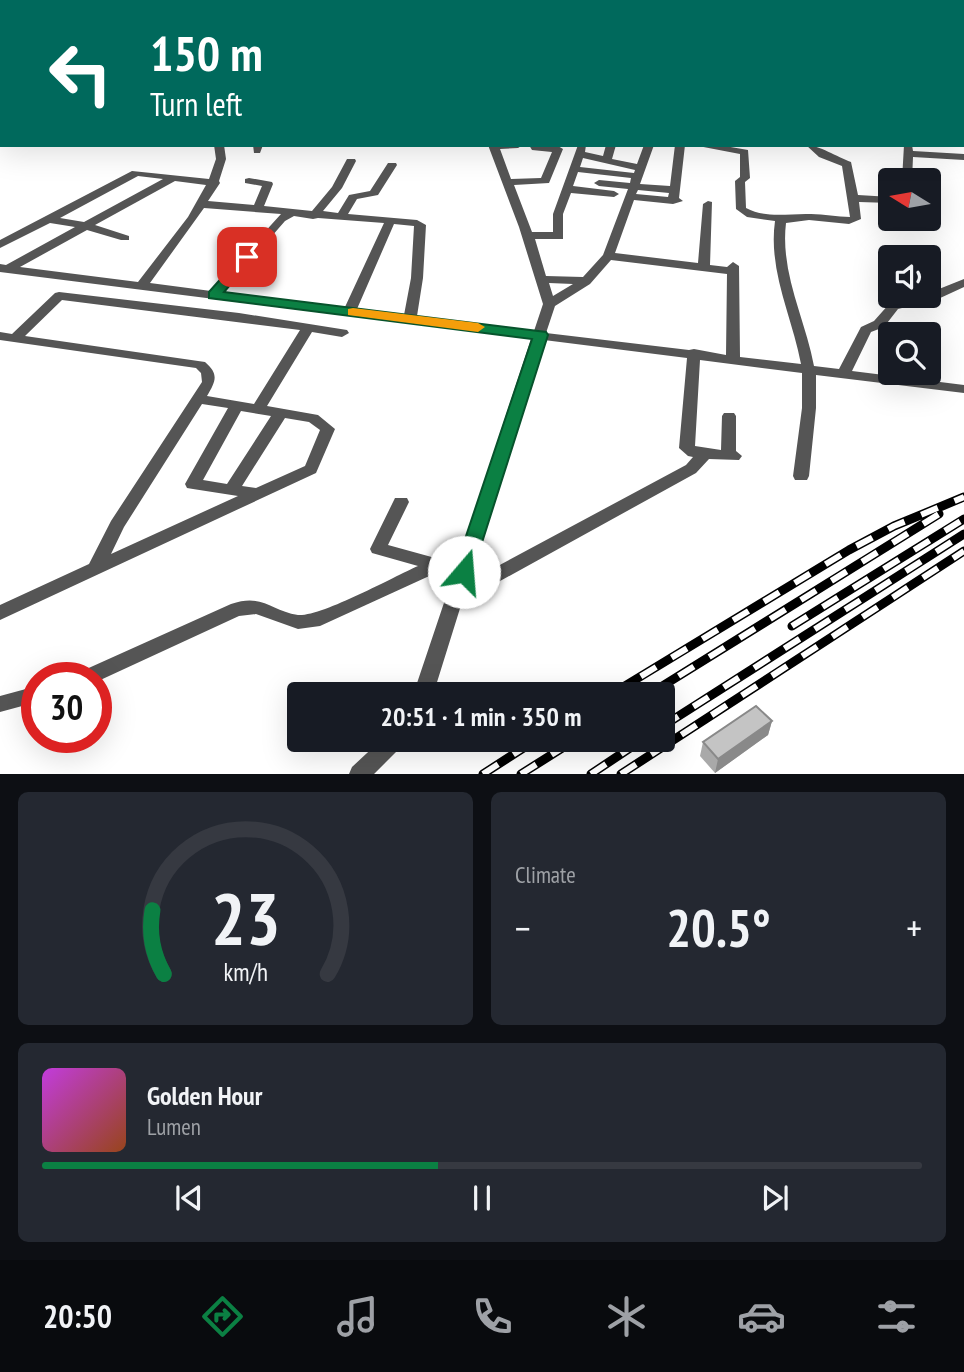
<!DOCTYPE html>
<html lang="en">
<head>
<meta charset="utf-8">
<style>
  body { margin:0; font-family:"PT Sans Narrow",sans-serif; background:#242831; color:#f1f3f6; height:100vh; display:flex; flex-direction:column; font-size:26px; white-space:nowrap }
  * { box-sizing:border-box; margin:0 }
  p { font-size:23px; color:#9ea1a6 }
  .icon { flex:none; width:38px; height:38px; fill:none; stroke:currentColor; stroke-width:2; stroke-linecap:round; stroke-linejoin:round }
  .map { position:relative; height:774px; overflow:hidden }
  .side { display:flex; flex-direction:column; gap:18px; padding:18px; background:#0d0f14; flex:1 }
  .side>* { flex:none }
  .top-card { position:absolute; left:0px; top:0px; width:964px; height:147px; box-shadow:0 7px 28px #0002; background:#00695c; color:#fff; overflow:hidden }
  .needle { width:46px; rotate:281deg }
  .tools { position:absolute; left:878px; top:168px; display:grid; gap:14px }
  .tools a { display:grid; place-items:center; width:63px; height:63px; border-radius:7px; background:#171b24; box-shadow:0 7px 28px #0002; font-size:35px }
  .speed { position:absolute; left:21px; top:662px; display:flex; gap:14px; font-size:35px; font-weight:700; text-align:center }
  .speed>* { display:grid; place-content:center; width:91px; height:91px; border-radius:50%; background:#171b24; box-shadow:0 7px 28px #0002; line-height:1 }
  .speed .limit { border:10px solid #d22; background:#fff; color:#111 }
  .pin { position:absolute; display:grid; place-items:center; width:60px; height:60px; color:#fff; margin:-30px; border-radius:14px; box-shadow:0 4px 10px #0006 }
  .me { position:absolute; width:77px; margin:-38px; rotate:18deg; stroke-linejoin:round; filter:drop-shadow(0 0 5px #0008) }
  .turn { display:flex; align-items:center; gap:24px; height:147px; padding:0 35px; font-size:32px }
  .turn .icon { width:91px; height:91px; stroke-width:2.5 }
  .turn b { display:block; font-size:49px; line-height:60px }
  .big { font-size:52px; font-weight:700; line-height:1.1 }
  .side .widget { flex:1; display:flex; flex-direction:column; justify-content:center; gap:10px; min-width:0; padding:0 24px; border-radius:10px; background:#242831 }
  .side .dial { align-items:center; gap:0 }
  .dial svg { height:182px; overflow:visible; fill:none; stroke:#363941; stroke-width:7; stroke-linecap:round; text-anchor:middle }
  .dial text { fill:#f1f3f6; stroke:none }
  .song { display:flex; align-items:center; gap:21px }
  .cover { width:84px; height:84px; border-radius:10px; background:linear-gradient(135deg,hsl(290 70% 55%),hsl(20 70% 35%)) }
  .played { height:7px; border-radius:4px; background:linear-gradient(90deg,#0b8043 45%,#363941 45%) }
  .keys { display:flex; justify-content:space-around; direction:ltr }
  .heat { display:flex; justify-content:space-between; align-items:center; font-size:38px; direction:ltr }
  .side .tiles { flex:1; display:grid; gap:18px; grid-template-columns:1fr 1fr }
  .widget:last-child { grid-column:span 2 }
  .trip { position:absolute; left:287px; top:682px; width:388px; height:70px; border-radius:7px; background:#171b24; box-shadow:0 7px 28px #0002; font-weight:700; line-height:70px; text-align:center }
  .dock { display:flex; height:112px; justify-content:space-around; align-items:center; background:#090b0e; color:#9ea1a6 }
  .dock .icon { width:49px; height:49px }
  .dock .active { color:#0b8043 }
  .dock b { font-size:32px; color:#f1f3f6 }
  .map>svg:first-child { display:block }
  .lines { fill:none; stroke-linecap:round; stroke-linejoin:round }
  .minor { fill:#555; fill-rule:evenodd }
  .primary { fill:#000; fill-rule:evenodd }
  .rail-far1-casing { stroke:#000; stroke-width:7 }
  .rail-casing { stroke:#000; stroke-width:9 }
  .rail-far1 { stroke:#fff; stroke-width:4.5; stroke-dasharray:13; stroke-linecap:butt }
  .rail { stroke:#fff; stroke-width:6; stroke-dasharray:18; stroke-linecap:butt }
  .wall { fill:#a9a9a9 }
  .shaded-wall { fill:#898989 }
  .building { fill:#c4c4c4; stroke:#898989; stroke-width:2 }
  .route { fill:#0b8043; stroke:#07532c; stroke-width:2 }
  .slow { fill:#f59e0b }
</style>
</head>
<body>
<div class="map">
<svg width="964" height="774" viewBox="0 0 964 774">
  <rect width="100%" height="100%" fill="#fff"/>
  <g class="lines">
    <path class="minor" d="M22 0H35L20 2Z
      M75 0H87L73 2Z
      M126 0H138L124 2Z
      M196 0H209L194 2Z
      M340 0H350L351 2H342Z
      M468 0H476L468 2Z
      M509 0H518L519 2H511Z
      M537 0H547L548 2H539Z
      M689 0H699L700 2H691Z
      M708 0H717L718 2H710Z
      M748 0 762 2H750Z
      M799 0H807L808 2H801Z
      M879 0H887V2H879Z
      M0 10H2V15H0Z
      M0 39H2V43H0Z
      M962 52H964L963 56H962Z
      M962 85H964V91H962Z
      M214 145H224L226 159 219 181 220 183 208 201 254 205 262 186 245 183V179L249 178 272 182 273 184 264 206 312 211 332 187 347 159H355L356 161 342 188 323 211 338 213 349 195 370 191 388 163H396L397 165 378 195 357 199 348 214 417 220 426 225 423 278 417 316 534 331 543 304 519 227 488 145H523L518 148 500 149 511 179 541 178 552 152 532 150 529 145 558 146 563 149 549 183 514 185 532 232H553V214L578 145H586L585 152 603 156 606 145H616L612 159 637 164 644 145H654L640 184 670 186 675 145H685L679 198 683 201 673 204 634 200 615 253 698 263 703 204 708 201 712 202 710 265 727 267 733 262 739 266 740 357 801 364C792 316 768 271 775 221L747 217 736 209 735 181 740 177V154L693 145H719L748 150 750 178 745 182 746 208C766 219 790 213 811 214 824 214 837 217 850 217L842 166 819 157 806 145C819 145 837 157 851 162L858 195 891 197V203L859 202 861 219 849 224 809 220 786 223C780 273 805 318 814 366L839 369 861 327 874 321 890 303 929 296V293L964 279V287L938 299 898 309 884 327 871 332 852 371 964 385V393L816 375V408L809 476 807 480H795L793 476 802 408V373L700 360 695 446 721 450 722 416 724 413H734L736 416V451L742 456 739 460 709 459 696 473 462 602 433 695H413L453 576 438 572 320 626 298 629 256 614 239 616 96 682V677H80L82 671 231 604C263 593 271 611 298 615 321 617 393 577 418 566L372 553 370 549 395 498H407L409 502 388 545 457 564 531 339 0 272V264L6 265 75 227 50 223 0 248V240L132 171 209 179 216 159ZM583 158 635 170 634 173 580 167ZM578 172 631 178 630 183 599 180 594 183 599 186 628 189 603 255 583 277 546 276 535 239H563V214L571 193 614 197 619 194 614 191 573 186ZM138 176 163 179 84 222 60 218ZM175 181 206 185 188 217 138 282 20 267 87 230 121 240H129V236L95 225ZM638 190 669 193 668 197 636 194ZM204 208 281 214 211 291 150 283ZM294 216 313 219 318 218 384 223 345 307 223 292 285 221ZM394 224 414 226 411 278 404 315 357 309ZM611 260 727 274 726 355 694 349 689 350 546 333 555 306 590 284ZM549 283 573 284 553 296ZM544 340 687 358 679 448 688 456 693 457 686 465 468 582Z
      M253 145H263L260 153H254Z
      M904 145H912L913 151 964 154V160L913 157 912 180H902Z
      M59 292 239 313 347 330 349 333 342 337 312 332 267 406 318 415 335 429 316 473 0 620V605L89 564 111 521 202 382 201 373 196 368 0 340V332L12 334 55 293ZM62 300 300 330 254 404 207 396C216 381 219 374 205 362L25 336ZM202 404 228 408 185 484 187 488 193 489 238 496 111 554 124 527ZM241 411 271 416 227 484 203 480ZM285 418 309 422 320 430 305 466 256 488 242 486Z
      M37 686V702L0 712V696Z
      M381 740H405L402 746 374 774H349L352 767Z"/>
    <path class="primary" d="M667 0H683L666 2Z
      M0 123H2L0 131Z"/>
    <g class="rail-far1-casing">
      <path id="rail-far1" d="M960 499 964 497"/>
    </g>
    <g class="rail-casing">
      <path id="rail" d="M792 626 964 519
        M610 695 849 550 894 526 964 497
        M648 695 939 514
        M663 726 964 534
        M483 774 536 740
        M521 774 575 740
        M591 774 642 740
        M621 774 964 551"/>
    </g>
    <use href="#rail-far1" class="rail-far1"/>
    <use href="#rail" class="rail"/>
  </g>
  <path class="wall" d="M772 721 768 735 715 773 700 756 703 742Z"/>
  <path class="shaded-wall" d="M772 721 768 735 715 773 718 759Z"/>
  <path class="building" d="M756 706 772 721 718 759 703 742Z"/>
  <path class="route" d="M243 254 254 257 224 292 546 332 548 335 471 577H457L454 572 532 339 209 298V292Z"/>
  <path class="slow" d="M353 308 478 323 485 327 478 332 348 315V309Z"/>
</svg>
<div class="tools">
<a><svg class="needle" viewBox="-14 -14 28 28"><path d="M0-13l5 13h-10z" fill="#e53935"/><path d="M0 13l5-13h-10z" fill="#9ea1a6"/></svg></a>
<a><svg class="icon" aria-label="sound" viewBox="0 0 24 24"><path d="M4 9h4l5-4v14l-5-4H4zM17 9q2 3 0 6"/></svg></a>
<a><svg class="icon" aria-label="search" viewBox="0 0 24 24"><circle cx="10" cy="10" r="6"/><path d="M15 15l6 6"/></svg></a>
</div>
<div class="speed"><div class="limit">30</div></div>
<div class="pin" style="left:247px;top:257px;background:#d93025"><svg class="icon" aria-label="arrive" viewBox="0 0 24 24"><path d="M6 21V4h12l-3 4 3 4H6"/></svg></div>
<svg class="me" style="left:464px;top:572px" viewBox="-20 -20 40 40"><circle r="19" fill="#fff"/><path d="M0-13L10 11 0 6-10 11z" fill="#0b8043"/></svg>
<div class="trip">20:51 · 1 min · 350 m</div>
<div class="top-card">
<div class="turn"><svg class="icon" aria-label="left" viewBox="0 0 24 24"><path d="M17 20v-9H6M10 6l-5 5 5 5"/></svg><div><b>150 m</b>Turn left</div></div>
</div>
</div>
<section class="side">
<div class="tiles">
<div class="widget dial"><svg viewBox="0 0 100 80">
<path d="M14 69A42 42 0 1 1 86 69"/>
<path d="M14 69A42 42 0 0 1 9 41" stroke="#0b8043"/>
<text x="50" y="56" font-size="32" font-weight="700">23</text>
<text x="50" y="72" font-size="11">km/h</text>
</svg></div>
<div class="widget"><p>Climate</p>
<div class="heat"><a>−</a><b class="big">20.5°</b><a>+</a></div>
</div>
<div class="widget">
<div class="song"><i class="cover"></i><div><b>Golden Hour</b><p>Lumen</p></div></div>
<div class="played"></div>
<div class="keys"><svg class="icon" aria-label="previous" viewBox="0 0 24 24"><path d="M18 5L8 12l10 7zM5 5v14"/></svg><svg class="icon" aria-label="pause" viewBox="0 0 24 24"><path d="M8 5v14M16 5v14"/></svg><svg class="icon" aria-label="next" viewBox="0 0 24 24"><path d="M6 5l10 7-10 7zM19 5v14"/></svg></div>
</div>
</div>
</section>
<nav class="dock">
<b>20:50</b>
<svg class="icon active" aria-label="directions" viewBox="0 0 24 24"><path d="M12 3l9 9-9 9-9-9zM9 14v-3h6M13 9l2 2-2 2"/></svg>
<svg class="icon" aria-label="music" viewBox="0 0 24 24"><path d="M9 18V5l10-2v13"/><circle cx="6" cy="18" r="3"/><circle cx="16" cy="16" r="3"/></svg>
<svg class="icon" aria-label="phone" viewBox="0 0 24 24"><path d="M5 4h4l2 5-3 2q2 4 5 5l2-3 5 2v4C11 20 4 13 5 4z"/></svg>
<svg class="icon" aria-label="climate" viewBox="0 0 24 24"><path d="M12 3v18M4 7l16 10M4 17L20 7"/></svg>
<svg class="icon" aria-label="car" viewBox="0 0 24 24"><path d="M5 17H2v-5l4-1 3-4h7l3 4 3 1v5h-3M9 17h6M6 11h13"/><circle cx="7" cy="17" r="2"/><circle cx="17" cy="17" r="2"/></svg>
<svg class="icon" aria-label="filters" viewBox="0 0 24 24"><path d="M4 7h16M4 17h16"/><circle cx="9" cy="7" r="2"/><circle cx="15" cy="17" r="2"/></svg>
</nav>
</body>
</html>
